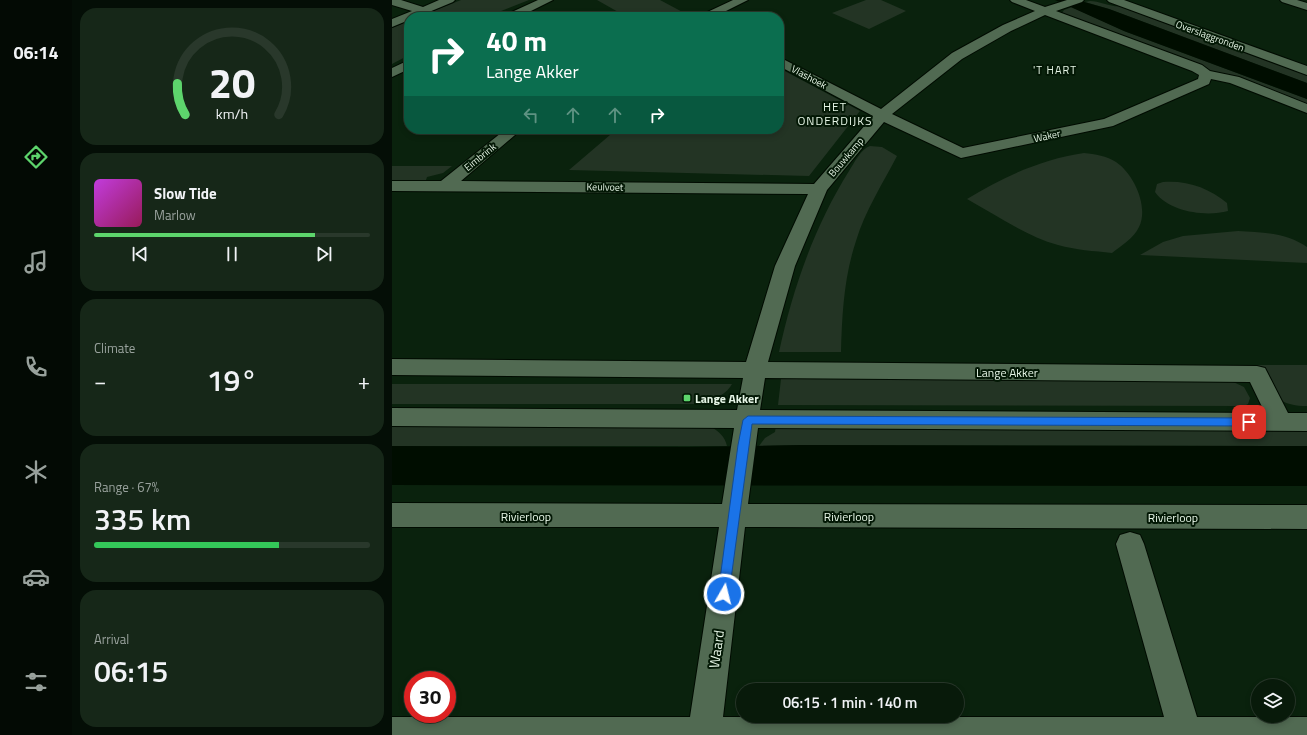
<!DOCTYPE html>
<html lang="en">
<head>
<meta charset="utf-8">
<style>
  body { margin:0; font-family:"Titillium Web",sans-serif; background:#162718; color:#f1f3f6; height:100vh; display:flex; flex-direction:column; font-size:15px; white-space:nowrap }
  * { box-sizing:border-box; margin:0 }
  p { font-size:13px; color:#98a19c }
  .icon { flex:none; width:22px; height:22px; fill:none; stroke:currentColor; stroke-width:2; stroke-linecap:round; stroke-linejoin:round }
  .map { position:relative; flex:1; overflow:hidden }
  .side { display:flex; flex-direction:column; gap:8px; padding:8px; background:#040e06; width:320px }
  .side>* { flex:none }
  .hud { position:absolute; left:12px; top:12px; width:380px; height:122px; border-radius:16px; box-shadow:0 2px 6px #0003,0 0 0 1px #29382b; background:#0b6e4f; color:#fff; overflow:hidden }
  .controls { position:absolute; left:859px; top:679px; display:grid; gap:8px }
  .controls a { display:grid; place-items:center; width:44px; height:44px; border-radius:50%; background:#081a0a; box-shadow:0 2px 6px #0003,0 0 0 1px #29382b; font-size:20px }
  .speed { position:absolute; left:12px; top:671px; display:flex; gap:8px; font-size:20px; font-weight:700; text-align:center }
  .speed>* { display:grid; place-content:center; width:52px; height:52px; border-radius:50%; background:#081a0a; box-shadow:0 2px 6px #0003,0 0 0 1px #29382b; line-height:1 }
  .speed .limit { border:6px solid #d22; background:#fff; color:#111 }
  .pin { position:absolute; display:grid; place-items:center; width:34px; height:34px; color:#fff; margin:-17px; border-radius:8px; box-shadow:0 2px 6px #0006 }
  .me { position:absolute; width:44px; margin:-22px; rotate:8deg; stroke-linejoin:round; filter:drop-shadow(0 0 3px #0008) }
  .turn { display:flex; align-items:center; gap:14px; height:84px; padding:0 16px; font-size:18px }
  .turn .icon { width:52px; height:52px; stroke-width:2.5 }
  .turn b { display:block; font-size:28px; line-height:34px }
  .lanes { display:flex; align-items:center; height:38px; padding:0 16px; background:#0003; justify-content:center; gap:20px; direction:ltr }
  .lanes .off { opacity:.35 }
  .big { font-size:30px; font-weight:600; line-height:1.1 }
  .side .widget { flex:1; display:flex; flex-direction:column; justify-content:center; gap:6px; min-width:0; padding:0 14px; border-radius:16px; background:#162718 }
  .side .dial { align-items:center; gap:0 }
  .dial svg { height:104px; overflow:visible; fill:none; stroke:#29382b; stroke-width:7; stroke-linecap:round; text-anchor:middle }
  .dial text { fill:#f1f3f6; stroke:none }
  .song { display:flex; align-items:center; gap:12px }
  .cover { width:48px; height:48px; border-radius:6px; background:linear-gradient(135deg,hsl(290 70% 55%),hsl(330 70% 35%)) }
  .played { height:4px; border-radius:2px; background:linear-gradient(90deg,#5dd56c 80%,#29382b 80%) }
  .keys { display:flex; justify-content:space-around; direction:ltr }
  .heat { display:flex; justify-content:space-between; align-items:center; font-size:22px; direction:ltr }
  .charge { height:6px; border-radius:3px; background:linear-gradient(90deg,#34c759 67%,#29382b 0) }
  .trip { position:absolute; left:344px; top:683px; width:228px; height:40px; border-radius:20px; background:#081a0a; box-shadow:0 2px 6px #0003,0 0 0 1px #29382b; font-weight:600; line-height:40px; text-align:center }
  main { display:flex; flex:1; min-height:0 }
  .tab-bar { display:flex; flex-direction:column; width:72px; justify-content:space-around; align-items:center; background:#030a04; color:#98a19c }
  .tab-bar .icon { width:28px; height:28px }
  .tab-bar .current { color:#5dd56c }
  .tab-bar b { font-size:18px; color:#f1f3f6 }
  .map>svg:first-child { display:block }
  .green { fill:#233424 }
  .water { fill:#000d00 }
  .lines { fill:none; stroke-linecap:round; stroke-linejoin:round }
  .minor-casing { stroke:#000b00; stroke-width:2 }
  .minor { fill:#516a52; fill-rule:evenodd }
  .route { fill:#1a73e8; stroke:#114b97 }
  .poi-dot { fill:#5dd56c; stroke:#031805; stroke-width:1.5 }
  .labels { text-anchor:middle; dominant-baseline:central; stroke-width:4; stroke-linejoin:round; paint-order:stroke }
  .far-street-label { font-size:10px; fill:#e6f5e6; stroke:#031805 }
  .far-neighbourhood-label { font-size:11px; letter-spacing:1px; fill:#e6f5e6; stroke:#031805 }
  .far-quarter-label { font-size:12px; letter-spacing:1px; fill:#e6f5e6; stroke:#031805 }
  .street-label { font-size:12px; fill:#e6f5e6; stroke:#031805 }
  .poi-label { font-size:12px; font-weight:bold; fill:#e6f5e6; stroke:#031805; text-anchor:start }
  .near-street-label { font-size:14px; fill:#e6f5e6; stroke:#031805 }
</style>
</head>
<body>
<main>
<nav class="tab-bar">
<b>06:14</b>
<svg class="icon current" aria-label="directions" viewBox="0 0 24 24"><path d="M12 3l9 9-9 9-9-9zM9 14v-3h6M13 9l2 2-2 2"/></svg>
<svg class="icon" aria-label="music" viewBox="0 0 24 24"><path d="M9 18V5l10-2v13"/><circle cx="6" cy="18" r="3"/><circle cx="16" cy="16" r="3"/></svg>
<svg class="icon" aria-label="phone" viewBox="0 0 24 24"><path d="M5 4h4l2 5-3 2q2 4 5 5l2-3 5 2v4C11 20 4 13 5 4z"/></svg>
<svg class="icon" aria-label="climate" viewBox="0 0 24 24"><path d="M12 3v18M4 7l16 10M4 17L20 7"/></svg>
<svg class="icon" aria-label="car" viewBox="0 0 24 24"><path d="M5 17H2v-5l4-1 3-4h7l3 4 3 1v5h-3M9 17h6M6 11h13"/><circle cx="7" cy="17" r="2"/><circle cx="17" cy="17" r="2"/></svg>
<svg class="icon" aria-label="filters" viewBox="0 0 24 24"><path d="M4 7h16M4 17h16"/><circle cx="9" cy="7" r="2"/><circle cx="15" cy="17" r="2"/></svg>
</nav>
<section class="side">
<div class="widget dial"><svg viewBox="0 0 100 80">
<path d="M14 69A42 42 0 1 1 86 69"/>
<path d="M14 69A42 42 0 0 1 8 45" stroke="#5dd56c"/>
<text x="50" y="56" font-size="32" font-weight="700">20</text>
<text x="50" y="72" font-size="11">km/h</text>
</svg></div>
<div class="widget">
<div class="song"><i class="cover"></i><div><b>Slow Tide</b><p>Marlow</p></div></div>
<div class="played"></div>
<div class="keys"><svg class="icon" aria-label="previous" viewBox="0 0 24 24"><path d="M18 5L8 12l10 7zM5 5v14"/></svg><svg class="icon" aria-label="pause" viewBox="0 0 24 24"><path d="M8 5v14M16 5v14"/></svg><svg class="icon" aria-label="next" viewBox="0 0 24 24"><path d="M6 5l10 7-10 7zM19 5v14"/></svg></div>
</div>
<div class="widget"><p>Climate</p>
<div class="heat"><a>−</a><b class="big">19°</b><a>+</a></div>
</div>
<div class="widget"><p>Range · 67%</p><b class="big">335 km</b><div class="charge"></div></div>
<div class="widget"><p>Arrival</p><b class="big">06:15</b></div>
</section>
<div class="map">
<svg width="915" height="735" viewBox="0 0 915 735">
  <rect width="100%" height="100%" fill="#0a220d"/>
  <path class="green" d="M69 0H137L94 17H26Z
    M205 0H268L298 16 235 17Z
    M474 0H489L514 11 477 29 440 13Z
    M698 1C707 1 722 8 729 6L915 74V83L717 9 693 2Z
    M680 7 732 31 915 99V106L815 71 670 13 672 10Z
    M17 21V55L0 64V28Z
    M387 68 468 111 417 176 177 170 225 129H387Z
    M478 146 490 147 505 156C491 183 473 211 464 241 452 277 450 314 449 352H387C401 288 422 227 457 171 462 163 469 149 478 146Z
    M692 153C703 154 715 156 724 162 742 174 757 207 747 227 742 238 729 246 720 253 702 251 684 250 666 245 634 236 604 215 575 199 611 177 650 159 692 153Z
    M0 166H60L51 173 35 177 34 180H0Z
    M771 182C795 180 817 188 835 203L836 211C814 217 777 212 763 192L765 184Z
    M846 231C869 232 895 233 915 247V263L748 255 771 242 791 236Z
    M855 365H915V406C869 406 884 375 855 365Z
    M389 379 837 380 852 387 858 398 856 404 852 406 386 405Z
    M0 384H340C332 398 321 398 306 399L304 404H0Z
    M0 425 319 427C327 431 333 437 335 446H0Z
    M384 425 915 426V446L409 445 367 446 373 438 383 432Z"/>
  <path class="water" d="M663 0H685L717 9 915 83V99L732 31Z
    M409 445 915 446V486L0 485V446L296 447Z"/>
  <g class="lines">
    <g class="minor-casing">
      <path id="minor" d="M0 0H9L31 7 47 0H63L61 2 25 17H17V20L0 27V19L20 11 0 5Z
        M146 0H161L127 17H111L113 15Z
        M341 0H356L322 17H307L309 15Z
        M618 0H634L653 7 675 0H692L690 2 664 11 810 65 818 71 847 77 915 104V113L838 83 819 79 817 84 721 126 569 158 492 122 435 190 403 266 376 362 865 366 873 368 896 413H915V431L366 428 356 504 915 505V529L353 527 331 717H772L724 544 728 535 738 532 748 535 752 544 805 717H915V735H0V717H298L327 527H0V503L330 504 342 428 0 426V408L345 410 351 378 0 375V359L354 362 383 266 416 194 0 191V181H49L114 129H130L69 181 422 184 481 116 387 66V57L489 109 560 53 611 25 643 11 620 2ZM653 15 800 71 807 75 806 79 712 119 571 148 500 114 570 59 619 31ZM373 378 858 382 873 413 368 410Z
        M715 0H732L915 66V75L717 2Z
        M888 0H905L915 3V10L890 2Z
        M17 60V69L0 77V68Z"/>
    </g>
    <use href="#minor" class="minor"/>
  </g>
  <path class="route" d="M356 416 857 418 862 422 857 426 360 424 337 594 336 598 332 600 327 598 326 594 346 445 351 420Z"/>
  <rect class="poi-dot" x="291" y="394" width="8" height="8" rx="2"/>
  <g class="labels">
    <g class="far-street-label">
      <text transform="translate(818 36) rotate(20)">Overslaggronden</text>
      <text transform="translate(417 77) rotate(28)">Vlashoek</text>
      <text transform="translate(655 136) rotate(-12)">Waker</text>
      <text transform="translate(88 157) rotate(-39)">Eimbrink</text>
      <text transform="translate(454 157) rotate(-50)">Bouwkamp</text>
      <text transform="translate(213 187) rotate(1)">Keulvoet</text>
    </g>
    <g class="far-neighbourhood-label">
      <text x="663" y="70">'T HART</text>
    </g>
    <g class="far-quarter-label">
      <text x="443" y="106">HET<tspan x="443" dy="14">ONDERDIJKS</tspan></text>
    </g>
    <g class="street-label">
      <text x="615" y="372">Lange Akker</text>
      <text x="134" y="516">Rivierloop</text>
      <text x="457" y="516">Rivierloop</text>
      <text x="781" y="517">Rivierloop</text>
    </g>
    <g class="poi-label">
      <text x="303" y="398">Lange Akker</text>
    </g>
    <g class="near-street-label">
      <text transform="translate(324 649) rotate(-82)">Waard</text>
    </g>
  </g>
</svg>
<div class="controls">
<a><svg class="icon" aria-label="layers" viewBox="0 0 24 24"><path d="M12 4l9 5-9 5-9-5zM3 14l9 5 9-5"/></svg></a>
</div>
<div class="speed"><div class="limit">30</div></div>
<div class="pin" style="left:857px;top:422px;background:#d93025"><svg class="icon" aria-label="arrive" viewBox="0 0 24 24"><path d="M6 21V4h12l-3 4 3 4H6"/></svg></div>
<svg class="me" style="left:332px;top:594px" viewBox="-20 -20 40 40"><circle r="17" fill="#1a73e8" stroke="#fff" stroke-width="3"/><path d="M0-11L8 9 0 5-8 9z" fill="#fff"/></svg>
<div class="trip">06:15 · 1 min · 140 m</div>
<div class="hud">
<div class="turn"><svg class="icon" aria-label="right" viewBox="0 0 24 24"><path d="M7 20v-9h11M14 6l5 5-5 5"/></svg><div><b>40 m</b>Lange Akker</div></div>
<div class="lanes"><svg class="icon off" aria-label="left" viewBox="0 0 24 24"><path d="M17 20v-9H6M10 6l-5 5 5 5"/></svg><svg class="icon off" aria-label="ahead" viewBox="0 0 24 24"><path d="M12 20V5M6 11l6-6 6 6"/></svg><svg class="icon off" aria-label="ahead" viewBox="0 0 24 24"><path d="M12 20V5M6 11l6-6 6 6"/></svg><svg class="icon" aria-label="right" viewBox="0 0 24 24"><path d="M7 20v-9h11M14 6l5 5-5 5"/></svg></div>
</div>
</div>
</main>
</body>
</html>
